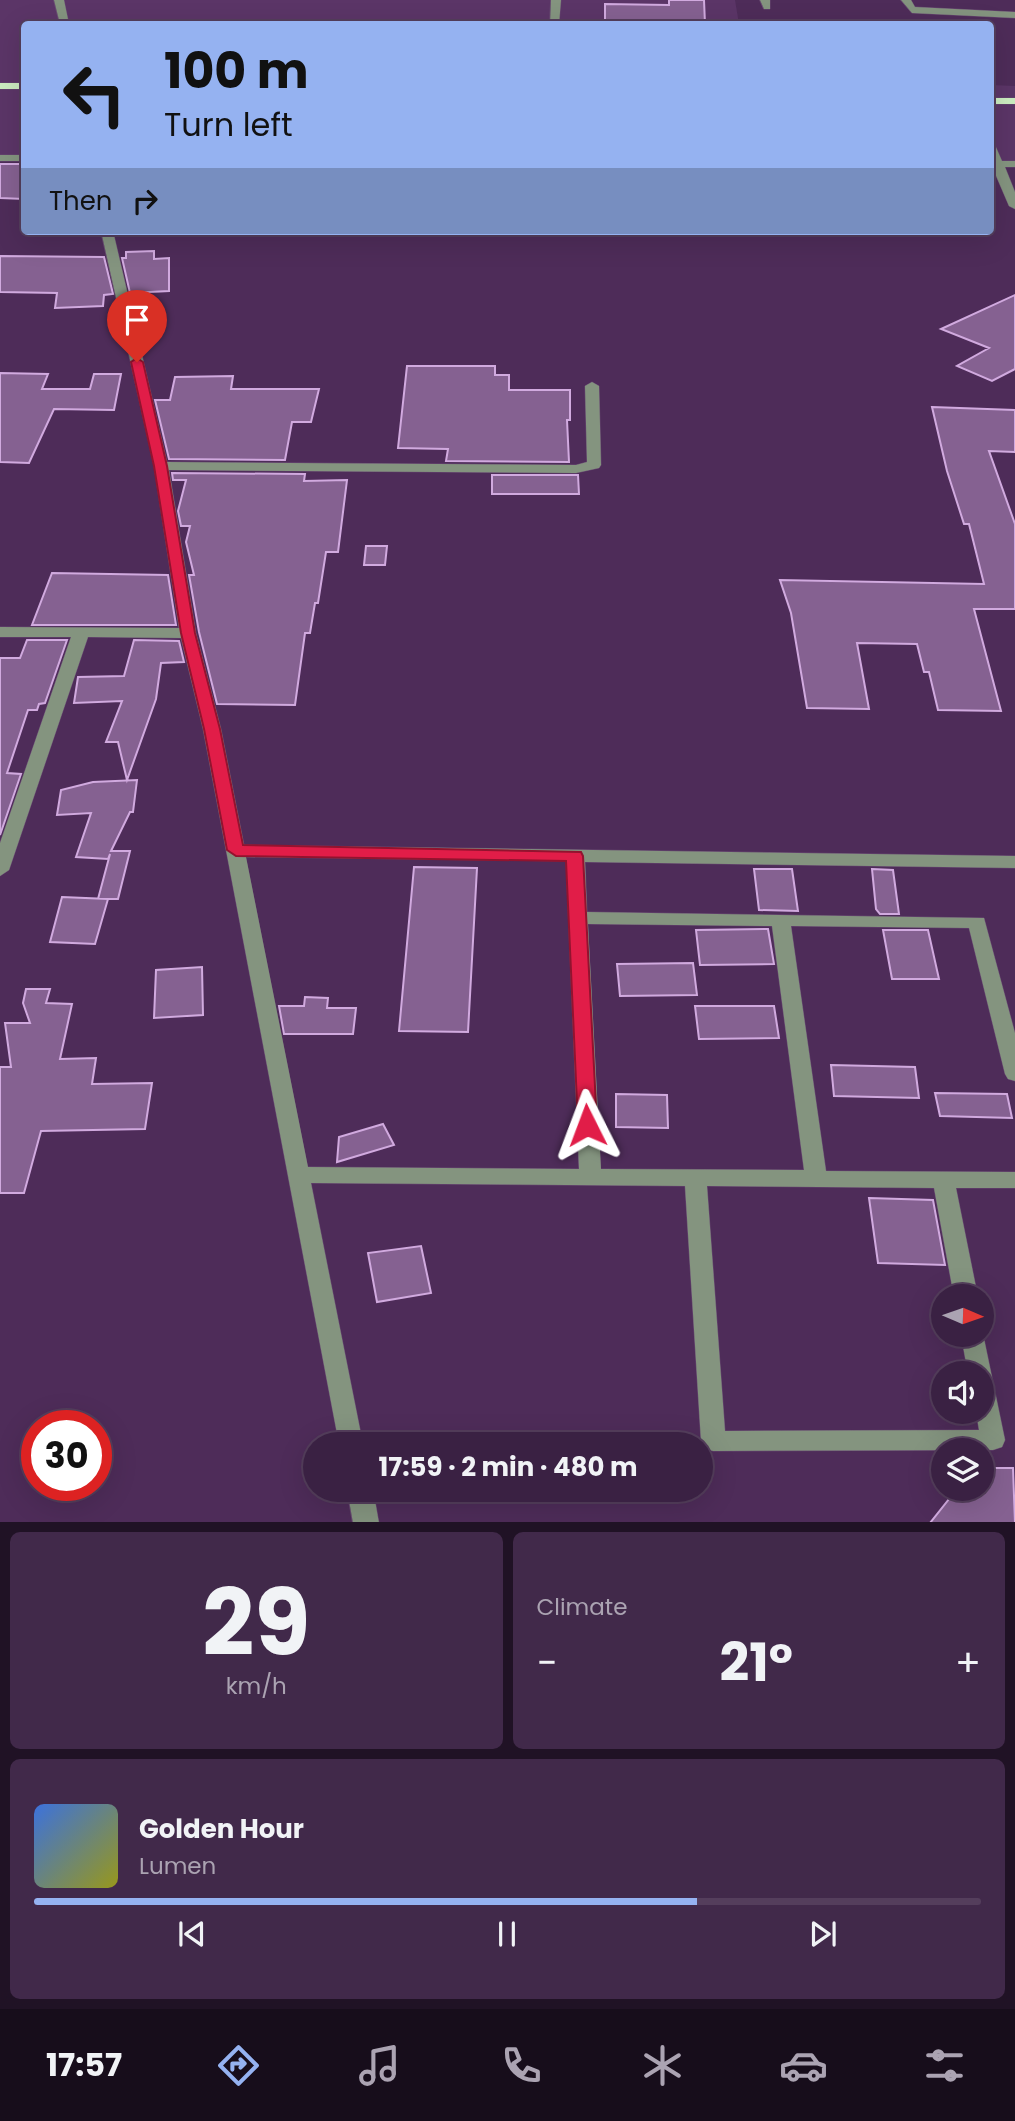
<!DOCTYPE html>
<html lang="en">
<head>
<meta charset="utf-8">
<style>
  body { margin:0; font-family:Poppins,sans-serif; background:#41294a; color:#f1f3f6; height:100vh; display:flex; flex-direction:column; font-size:26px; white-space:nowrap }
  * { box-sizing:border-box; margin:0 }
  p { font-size:23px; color:#aba3b2 }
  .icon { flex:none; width:38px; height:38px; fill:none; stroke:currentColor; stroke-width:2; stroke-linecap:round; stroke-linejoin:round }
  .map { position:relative; height:1522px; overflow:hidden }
  .sheet { display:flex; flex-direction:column; gap:10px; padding:10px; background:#201225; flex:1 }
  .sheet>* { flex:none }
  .hud { position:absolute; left:21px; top:21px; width:973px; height:214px; border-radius:7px; box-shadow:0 7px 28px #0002,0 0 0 2px #543e5c; background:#95b2f1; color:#111; overflow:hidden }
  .needle { width:46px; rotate:92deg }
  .buttons { position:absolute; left:931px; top:1284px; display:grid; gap:14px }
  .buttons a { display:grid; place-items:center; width:63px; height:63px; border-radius:50%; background:#3a2143; box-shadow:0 7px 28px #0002,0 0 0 2px #543e5c; font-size:35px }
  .speed { position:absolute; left:21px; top:1410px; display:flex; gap:14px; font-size:35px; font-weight:700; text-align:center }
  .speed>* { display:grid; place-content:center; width:91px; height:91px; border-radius:50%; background:#3a2143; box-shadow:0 7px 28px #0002,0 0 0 2px #543e5c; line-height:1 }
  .speed .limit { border:10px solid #d22; background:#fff; color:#111 }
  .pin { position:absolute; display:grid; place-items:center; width:60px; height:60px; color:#fff; margin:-72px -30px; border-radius:50% 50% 50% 0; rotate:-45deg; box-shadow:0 0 7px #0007 }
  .pin .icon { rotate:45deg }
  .me { position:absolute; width:77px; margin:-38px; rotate:357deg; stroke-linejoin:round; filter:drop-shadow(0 0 5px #0008) }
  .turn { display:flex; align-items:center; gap:24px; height:147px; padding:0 28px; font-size:32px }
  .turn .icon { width:91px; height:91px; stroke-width:2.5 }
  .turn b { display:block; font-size:49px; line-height:60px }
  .then { display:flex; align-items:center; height:66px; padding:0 28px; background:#0003; gap:14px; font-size:26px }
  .big { font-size:52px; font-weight:700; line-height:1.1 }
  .sheet .widget { flex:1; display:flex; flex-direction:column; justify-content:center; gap:10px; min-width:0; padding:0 24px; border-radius:10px; background:#41294a }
  .sheet .dial { align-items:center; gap:0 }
  .dial b { font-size:91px; line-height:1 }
  .song { display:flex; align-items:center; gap:21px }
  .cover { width:84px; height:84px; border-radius:10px; background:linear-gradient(135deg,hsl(220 70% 55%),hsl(60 70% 35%)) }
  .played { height:7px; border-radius:4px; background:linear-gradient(90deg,#95b2f1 70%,#543e5c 70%) }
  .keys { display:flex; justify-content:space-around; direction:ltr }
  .heat { display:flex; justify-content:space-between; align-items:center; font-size:38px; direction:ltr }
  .sheet .tiles { flex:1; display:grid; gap:10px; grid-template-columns:1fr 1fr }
  .widget:last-child { grid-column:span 2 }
  .trip { position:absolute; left:303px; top:1432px; width:410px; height:70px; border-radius:35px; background:#3a2143; box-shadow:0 7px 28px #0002,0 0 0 2px #543e5c; font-weight:700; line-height:70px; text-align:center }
  .tabs { display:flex; height:112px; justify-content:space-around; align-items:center; background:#170d1b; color:#aba3b2 }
  .tabs .icon { width:49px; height:49px }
  .tabs .selected { color:#95b2f1 }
  .tabs b { font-size:32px; color:#f1f3f6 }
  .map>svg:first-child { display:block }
  .built { fill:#5b3567 }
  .building { fill:#856191; stroke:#d1aadf; stroke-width:2 }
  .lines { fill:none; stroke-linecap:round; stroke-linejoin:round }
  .minor-casing { stroke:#694b73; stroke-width:1 }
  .major-casing { stroke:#694b73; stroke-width:1 }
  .minor { fill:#84947f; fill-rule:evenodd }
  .major { fill:#cbecc0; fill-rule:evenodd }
  .route { fill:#e11d48; stroke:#92132f; stroke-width:2 }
</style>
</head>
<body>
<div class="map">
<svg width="1015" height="1523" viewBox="0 0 1015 1523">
  <rect width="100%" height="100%" fill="#4e2c59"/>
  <path class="built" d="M0 0H735L739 24H24V157H0Z
    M991 85 1015 86V164H991Z"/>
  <path class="building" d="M669 0H704L705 24H605V4L669 5Z
    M24 164V199L0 198V164Z
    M154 251V259L169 258V291L130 293 122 258H126V252Z
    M0 256 104 257 113 294 104 295 103 306 55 308 57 293 0 292Z
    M1015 295V369L992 381 957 366 989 348 941 329Z
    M407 366H495V375H509V390H570V420H567L569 462 446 461 448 449 398 448Z
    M0 373 48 374 42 389H90L94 374H121L114 410 54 409 29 463 0 462Z
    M233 376 231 389H319L311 422H292L285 460 169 459 155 400H170L175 377Z
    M932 407 1015 410V452L989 451 1015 524V609H974L1001 711 938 710 929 672H924L917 644 857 643 869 709 807 708 791 613 780 580 984 584 969 524H964L947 471Z
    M172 473 305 474 304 481 347 480 338 552H326L318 603H315L310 633H305L295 705 217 704 199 632 189 575H194L186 542 190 526H181L178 511 186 480H173Z
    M492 475H578L579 494H492Z
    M366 546H387L385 565H364Z
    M52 573 168 575 176 625H32Z
    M27 640H67L45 703 39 704 37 710H28L7 773 21 774 0 835V658H20Z
    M134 640 179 641 184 662 161 663 156 699 127 780 118 742H106L122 701 74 703 78 677 124 676Z
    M137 780 133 812H130L111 851H130L118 899H98L110 854 108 859 76 857 91 813 57 815 61 790 93 782Z
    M414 867 477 868 468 1032 399 1031Z
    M754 869H792L798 911 759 910Z
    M872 869 893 870 899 914H880L876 909Z
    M62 897 108 899 95 944 50 942Z
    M768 929 774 964 700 965 696 930Z
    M883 930H928L939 979H892Z
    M693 963 697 995 620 996 617 964Z
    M202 967 203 1015 154 1018 156 970Z
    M26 989H50L46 1003 72 1004 60 1059 96 1058 92 1084 152 1083 145 1129 41 1131 24 1193H0V1067H11L5 1023H30L23 1003Z
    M305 997 328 998 327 1008H356L353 1034H284L279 1006H304Z
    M695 1006H774L779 1038 699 1039Z
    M831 1065 915 1067 919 1098 834 1096Z
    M935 1093 1007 1094 1012 1118 940 1116Z
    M616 1094 667 1095 668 1128 616 1127Z
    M383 1124 394 1145 337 1162 339 1137Z
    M869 1198 933 1200 945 1265 878 1263Z
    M421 1246 431 1293 377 1302 368 1253Z
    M982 1468H1013L1015 1523H930L957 1489H982Z"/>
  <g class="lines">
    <g class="minor-casing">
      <path id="minor" d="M54 0H64L69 24H60Z
        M551 0H561L559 24H550Z
        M760 0H770V9H764Z
        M901 0H911L915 7 1015 12V18L912 13Z
        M990 142 995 145 1002 161H1015V167H1005L1015 192V209L1009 206 991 164Z
        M0 155H24V161H0Z
        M101 231H113L167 462 576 465 587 462 585 386 592 382 599 386 601 465 599 468 576 473 169 470 196 633 221 729 244 845 1015 856V868L585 862 587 912 984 918 1015 1033V1081L1008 1079 1005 1074 969 928 791 926 826 1171 1015 1172V1188H956L978 1297H954L934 1188 707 1186 725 1431 979 1430 976 1412H982V1374H968L961 1335H982V1329L1005 1440 1002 1447 993 1450 713 1451 704 1448 701 1441 685 1186 311 1183 363 1444H339L203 729 181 638 88 637 9 870 0 876V843L71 637H0V627L179 628 154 466ZM246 857 566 861 579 1169 308 1167ZM588 924 772 926 804 1170 601 1169Z
        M347 1489H373L379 1523H353Z"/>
    </g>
    <g class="major-casing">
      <path id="major" d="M0 83H24V89H0Z
        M990 98H1015V104H990Z"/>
    </g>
    <use href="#minor" class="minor"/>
    <use href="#major" class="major"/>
  </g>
  <path class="route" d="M137 358 143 362 167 466 195 633 220 729 243 845 581 852 583 856 597 1125 594 1130H580L578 1125 566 861 236 856 227 850 204 729 181 633 154 466 131 362Z"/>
</svg>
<div class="buttons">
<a><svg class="needle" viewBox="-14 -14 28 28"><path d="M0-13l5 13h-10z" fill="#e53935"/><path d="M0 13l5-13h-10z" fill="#aba3b2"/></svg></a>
<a><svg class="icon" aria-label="sound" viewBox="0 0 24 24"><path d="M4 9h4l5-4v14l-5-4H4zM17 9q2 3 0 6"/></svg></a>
<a><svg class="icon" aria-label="layers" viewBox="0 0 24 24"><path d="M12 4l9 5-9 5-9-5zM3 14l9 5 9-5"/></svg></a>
</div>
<div class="speed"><div class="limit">30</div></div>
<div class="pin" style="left:137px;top:362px;background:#d93025"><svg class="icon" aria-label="arrive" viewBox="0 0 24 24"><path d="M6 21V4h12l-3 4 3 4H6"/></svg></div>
<svg class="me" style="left:587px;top:1125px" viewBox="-20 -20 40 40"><path d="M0-17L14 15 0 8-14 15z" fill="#e11d48" stroke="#fff" stroke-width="4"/></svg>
<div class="trip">17:59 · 2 min · 480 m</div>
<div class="hud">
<div class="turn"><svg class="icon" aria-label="left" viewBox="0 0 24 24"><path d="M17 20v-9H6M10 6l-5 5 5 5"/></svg><div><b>100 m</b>Turn left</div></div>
<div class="then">Then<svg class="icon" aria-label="right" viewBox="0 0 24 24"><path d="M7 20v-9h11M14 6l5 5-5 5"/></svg></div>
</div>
</div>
<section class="sheet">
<div class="tiles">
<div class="widget dial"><b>29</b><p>km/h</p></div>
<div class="widget"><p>Climate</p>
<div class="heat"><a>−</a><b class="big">21°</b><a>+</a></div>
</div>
<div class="widget">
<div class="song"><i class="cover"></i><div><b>Golden Hour</b><p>Lumen</p></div></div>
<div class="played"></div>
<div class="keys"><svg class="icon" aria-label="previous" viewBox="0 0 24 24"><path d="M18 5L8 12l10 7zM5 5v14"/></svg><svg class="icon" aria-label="pause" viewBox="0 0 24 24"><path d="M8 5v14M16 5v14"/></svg><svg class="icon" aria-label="next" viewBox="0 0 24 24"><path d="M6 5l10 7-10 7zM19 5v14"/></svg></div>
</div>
</div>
</section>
<nav class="tabs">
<b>17:57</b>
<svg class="icon selected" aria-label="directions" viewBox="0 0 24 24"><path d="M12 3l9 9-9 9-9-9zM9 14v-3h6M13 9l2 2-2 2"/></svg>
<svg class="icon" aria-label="music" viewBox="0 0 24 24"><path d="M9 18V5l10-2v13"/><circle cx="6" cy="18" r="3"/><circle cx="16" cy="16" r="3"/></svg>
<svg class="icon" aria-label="phone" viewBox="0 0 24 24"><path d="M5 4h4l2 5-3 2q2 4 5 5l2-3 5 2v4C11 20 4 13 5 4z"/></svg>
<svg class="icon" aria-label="climate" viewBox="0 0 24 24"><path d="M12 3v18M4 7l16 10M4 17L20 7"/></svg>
<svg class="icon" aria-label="car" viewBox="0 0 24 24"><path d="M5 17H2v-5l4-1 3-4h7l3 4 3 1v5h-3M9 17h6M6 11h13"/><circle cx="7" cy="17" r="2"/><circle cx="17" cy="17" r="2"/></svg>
<svg class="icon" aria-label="filters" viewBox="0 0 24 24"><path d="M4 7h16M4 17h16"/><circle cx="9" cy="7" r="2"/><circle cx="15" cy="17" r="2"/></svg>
</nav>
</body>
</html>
